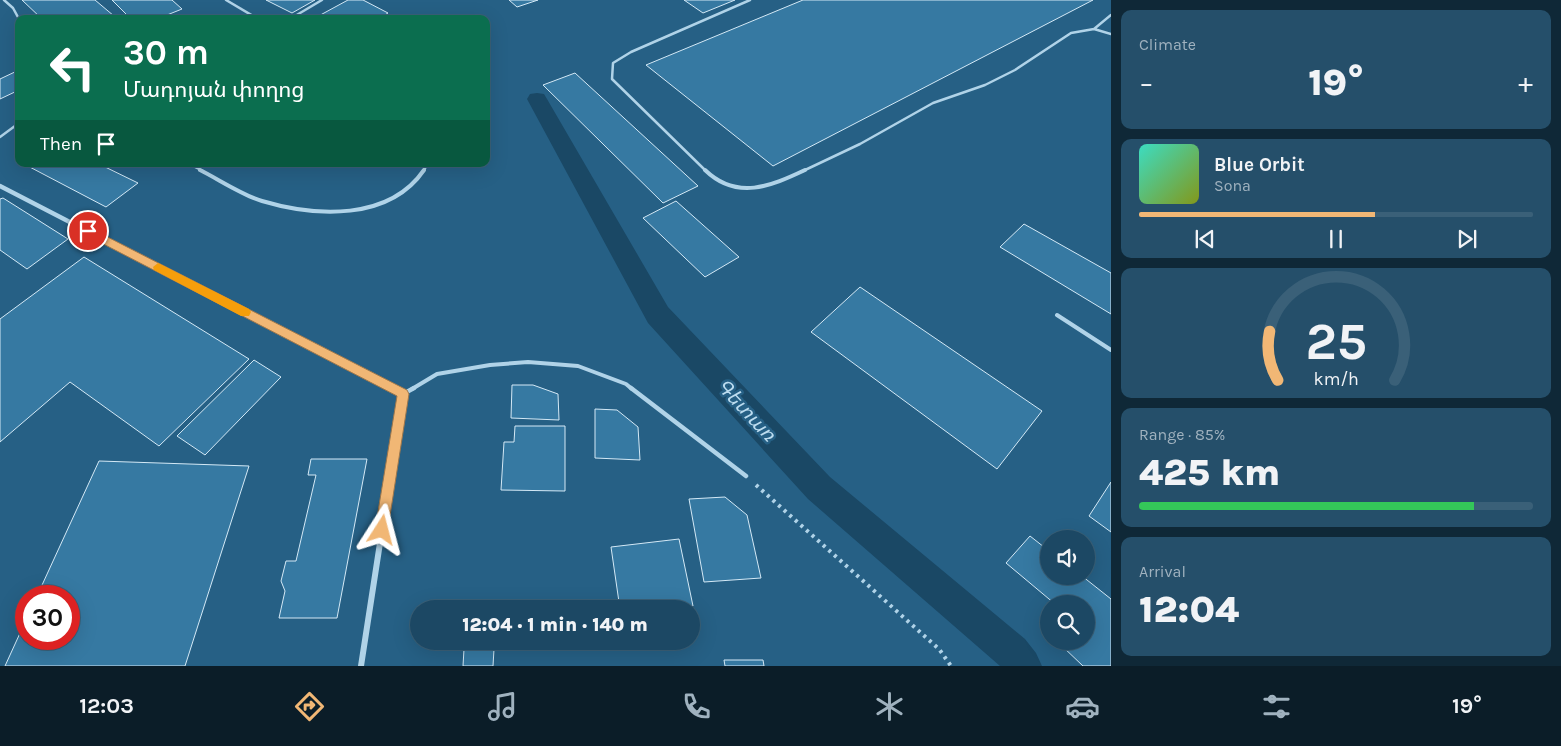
<!DOCTYPE html>
<html lang="en">
<head>
<meta charset="utf-8">
<style>
  body { margin:0; font-family:Karla,"Noto Sans Armenian",sans-serif; background:#254f6a; color:#f1f3f6; height:100vh; display:flex; flex-direction:column; font-size:19px; white-space:nowrap }
  * { box-sizing:border-box; margin:0 }
  p { font-size:16px; color:#a0b2bf }
  .icon { flex:none; width:28px; height:28px; fill:none; stroke:currentColor; stroke-width:2; stroke-linecap:round; stroke-linejoin:round }
  .map { position:relative; flex:1; overflow:hidden }
  .details { display:flex; flex-direction:column; gap:10px; padding:10px; background:#0f2837; width:450px }
  .details>* { flex:none }
  .banner { position:absolute; left:15px; top:15px; width:475px; height:152px; border-radius:10px; box-shadow:0 5px 20px #0002,0 0 0 1px #3a6078; background:#0b6e4f; color:#fff; overflow:hidden }
  .tools { position:absolute; left:1040px; top:530px; display:grid; gap:10px }
  .tools a { display:grid; place-items:center; width:55px; height:55px; border-radius:50%; background:#1c4864; box-shadow:0 5px 20px #0002,0 0 0 1px #3a6078; font-size:25px }
  .speed { position:absolute; left:15px; top:585px; display:flex; gap:10px; font-size:25px; font-weight:700; text-align:center }
  .speed>* { display:grid; place-content:center; width:65px; height:65px; border-radius:50%; background:#1c4864; box-shadow:0 5px 20px #0002,0 0 0 1px #3a6078; line-height:1 }
  .speed .limit { border:8px solid #d22; background:#fff; color:#111 }
  .pin { position:absolute; display:grid; place-items:center; width:42px; height:42px; color:#fff; margin:-21px; border:2px solid #fff; border-radius:50%; box-shadow:0 1px 5px #0007 }
  .me { position:absolute; width:55px; margin:-28px; rotate:9deg; stroke-linejoin:round; filter:drop-shadow(0 0 4px #0008) }
  .turn { display:flex; align-items:center; gap:18px; height:105px; padding:0 25px; font-size:22px }
  .turn .icon { width:65px; height:65px; stroke-width:2.5 }
  .turn b { display:block; font-size:35px; line-height:42px }
  .then { display:flex; align-items:center; height:48px; padding:0 25px; background:#0003; gap:10px; font-size:19px }
  .big { font-size:38px; font-weight:800; line-height:1.1 }
  .details .card { flex:1; display:flex; flex-direction:column; justify-content:center; gap:8px; min-width:0; padding:0 18px; border-radius:10px; background:#254f6a }
  .details .dial { align-items:center; gap:0 }
  .dial svg { height:130px; overflow:visible; fill:none; stroke:#3a6078; stroke-width:7; stroke-linecap:round; text-anchor:middle }
  .dial text { fill:#f1f3f6; stroke:none }
  .song { display:flex; align-items:center; gap:15px }
  .cover { width:60px; height:60px; border-radius:8px; background:linear-gradient(135deg,hsl(170 70% 55%),hsl(70 70% 35%)) }
  .played { height:5px; border-radius:2px; background:linear-gradient(90deg,#f1b775 60%,#3a6078 60%) }
  .keys { display:flex; justify-content:space-around; direction:ltr }
  .heat { display:flex; justify-content:space-between; align-items:center; font-size:28px; direction:ltr }
  .charge { height:8px; border-radius:4px; background:linear-gradient(90deg,#34c759 85%,#3a6078 0) }
  .trip { position:absolute; left:410px; top:600px; width:290px; height:50px; border-radius:25px; background:#1c4864; box-shadow:0 5px 20px #0002,0 0 0 1px #3a6078; font-weight:800; line-height:50px; text-align:center }
  .dock { display:flex; height:80px; justify-content:space-around; align-items:center; background:#0b1d28; color:#a0b2bf }
  .dock .icon { width:35px; height:35px }
  .dock .on { color:#f1b775 }
  .dock b { font-size:22px; color:#f1f3f6 }
  main { display:flex; flex:1; min-height:0 }
  .map>svg:first-child { display:block }
  .lines { fill:none; stroke-linecap:round; stroke-linejoin:round }
  .canal { fill:#1a4865; fill-rule:evenodd }
  .building { fill:#3679a2; stroke:#d4e9f6 }
  .path { stroke:#b0d3e8; stroke-width:4; stroke-dasharray:3 4.5; stroke-linecap:butt }
  .service-far2 { stroke:#b0d3e8; stroke-width:2.5 }
  .service-far1 { stroke:#b0d3e8; stroke-width:4 }
  .service { stroke:#b0d3e8; stroke-width:4.5 }
  .minor-far1 { stroke:#b0d3e8; stroke-width:4.5 }
  .minor { stroke:#b0d3e8; stroke-width:6 }
  .route { fill:#f1b775; stroke:#9d774c }
  .slow { fill:#f59e0b }
  .labels { text-anchor:middle; dominant-baseline:central; stroke-width:5; stroke-linejoin:round; paint-order:stroke }
  .water-label { font-size:20px; font-style:italic; fill:#bcdcef; stroke:#266085 }
</style>
</head>
<body>
<main>
<div class="map">
<svg width="1111" height="666" viewBox="0 0 1111 666">
  <rect width="100%" height="100%" fill="#266085"/>
  <g class="lines">
    <path class="canal" d="M537 93 544 94 547 99 668 307 830 477 1025 639 1036 653 1042 666H1000L808 499 648 323 527 99 530 94Z"/>
  </g>
  <path class="building" d="M22 0H95L114 16 109 19H42Z
    M112 0H172L182 9 157 19H131Z
    M266 0H315L292 13Z
    M348 0H363L388 13 378 19H313Z
    M509 0H538L517 7Z
    M684 0H735L703 13Z
    M803 0H1093L773 166 646 65Z
    M19 70V90L0 99V79Z
    M575 73 698 186 663 203 543 85Z
    M24 164H99L138 183 106 207Z
    M3 198 68 239 27 269 0 250V199Z
    M676 201 739 257 705 277 643 218Z
    M1024 224 1111 273V314L1000 247Z
    M84 257 249 359 159 446 70 382 0 442V319Z
    M860 287 1042 411 997 469 811 332Z
    M254 360 281 377 205 455 177 436Z
    M512 385H533L558 394 559 420 511 418Z
    M595 409 617 410 638 427 640 460 595 458Z
    M515 426H565V491L501 490 504 442H514Z
    M311 459H367L337 618H279L285 591 281 581 286 561H296L316 475H308Z
    M99 461 249 466 185 666H5L26 620V639H69V596H37Z
    M1111 482V532L1089 516Z
    M725 497 747 515 761 578 704 582 689 499Z
    M1030 536 1049 551V576H1082L1111 599V666H1083L1062 646 1068 641H1086V604H1055L1006 563Z
    M679 539 693 606 671 609H620L611 547Z
    M464 649H494L493 666H463Z
    M724 660H763L764 666H725Z"/>
  <g class="lines">
    <path class="path" d="M756 485 939 649 951 666"/>
    <path class="service-far2" d="M4 0 13 8 19 19
      M226 0 258 19
      M290 19 322 0
      M1094 29 1111 34
      M0 137 19 123
      M189 164 203 171
      M423 171 428 164
      M706 171 612 79 613 63 631 52 750 0
      M803 171 860 144 933 103 985 85 1015 70 1071 33 1094 29 1111 15"/>
    <path class="service-far1" d="M200 170C218 179 244 196 262 201 316 217 389 221 424 170
      M705 170C737 201 771 186 805 170
      M1057 315 1111 350
      M412 389 437 374 490 365 528 362 578 366 626 384 632 389"/>
    <path class="service" d="M631 388 746 476
      M403 394 414 388"/>
    <path class="minor-far1" d="M0 186 393 389"/>
    <path class="minor" d="M361 666 403 394 390 388"/>
  </g>
  <path class="route" d="M88 227 407 390 409 394 387 535 382 537 377 535 375 530 397 396 84 234 83 231Z"/>
  <path class="slow" d="M158 263 249 309 251 312 249 316H241L154 270 153 267Z"/>
  <g class="labels">
    <g class="water-label">
      <text transform="translate(746 410) rotate(47)">Գետառ</text>
    </g>
  </g>
</svg>
<div class="tools">
<a><svg class="icon" aria-label="sound" viewBox="0 0 24 24"><path d="M4 9h4l5-4v14l-5-4H4zM17 9q2 3 0 6"/></svg></a>
<a><svg class="icon" aria-label="search" viewBox="0 0 24 24"><circle cx="10" cy="10" r="6"/><path d="M15 15l6 6"/></svg></a>
</div>
<div class="speed"><div class="limit">30</div></div>
<div class="pin" style="left:88px;top:231px;background:#d93025"><svg class="icon" aria-label="arrive" viewBox="0 0 24 24"><path d="M6 21V4h12l-3 4 3 4H6"/></svg></div>
<svg class="me" style="left:382px;top:530px" viewBox="-20 -20 40 40"><path d="M0-17L14 15 0 8-14 15z" fill="#f1b775" stroke="#fff" stroke-width="4"/></svg>
<div class="trip">12:04 · 1 min · 140 m</div>
<div class="banner">
<div class="turn"><svg class="icon" aria-label="left" viewBox="0 0 24 24"><path d="M17 20v-9H6M10 6l-5 5 5 5"/></svg><div><b>30 m</b>Մադոյան փողոց</div></div>
<div class="then">Then<svg class="icon" aria-label="arrive" viewBox="0 0 24 24"><path d="M6 21V4h12l-3 4 3 4H6"/></svg></div>
</div>
</div>
<section class="details">
<div class="card"><p>Climate</p>
<div class="heat"><a>−</a><b class="big">19°</b><a>+</a></div>
</div>
<div class="card">
<div class="song"><i class="cover"></i><div><b>Blue Orbit</b><p>Sona</p></div></div>
<div class="played"></div>
<div class="keys"><svg class="icon" aria-label="previous" viewBox="0 0 24 24"><path d="M18 5L8 12l10 7zM5 5v14"/></svg><svg class="icon" aria-label="pause" viewBox="0 0 24 24"><path d="M8 5v14M16 5v14"/></svg><svg class="icon" aria-label="next" viewBox="0 0 24 24"><path d="M6 5l10 7-10 7zM19 5v14"/></svg></div>
</div>
<div class="card dial"><svg viewBox="0 0 100 80">
<path d="M14 69A42 42 0 1 1 86 69"/>
<path d="M14 69A42 42 0 0 1 9 39" stroke="#f1b775"/>
<text x="50" y="56" font-size="32" font-weight="700">25</text>
<text x="50" y="72" font-size="11">km/h</text>
</svg></div>
<div class="card"><p>Range · 85%</p><b class="big">425 km</b><div class="charge"></div></div>
<div class="card"><p>Arrival</p><b class="big">12:04</b></div>
</section>
</main>
<nav class="dock">
<b>12:03</b>
<svg class="icon on" aria-label="directions" viewBox="0 0 24 24"><path d="M12 3l9 9-9 9-9-9zM9 14v-3h6M13 9l2 2-2 2"/></svg>
<svg class="icon" aria-label="music" viewBox="0 0 24 24"><path d="M9 18V5l10-2v13"/><circle cx="6" cy="18" r="3"/><circle cx="16" cy="16" r="3"/></svg>
<svg class="icon" aria-label="phone" viewBox="0 0 24 24"><path d="M5 4h4l2 5-3 2q2 4 5 5l2-3 5 2v4C11 20 4 13 5 4z"/></svg>
<svg class="icon" aria-label="climate" viewBox="0 0 24 24"><path d="M12 3v18M4 7l16 10M4 17L20 7"/></svg>
<svg class="icon" aria-label="car" viewBox="0 0 24 24"><path d="M5 17H2v-5l4-1 3-4h7l3 4 3 1v5h-3M9 17h6M6 11h13"/><circle cx="7" cy="17" r="2"/><circle cx="17" cy="17" r="2"/></svg>
<svg class="icon" aria-label="filters" viewBox="0 0 24 24"><path d="M4 7h16M4 17h16"/><circle cx="9" cy="7" r="2"/><circle cx="15" cy="17" r="2"/></svg>
<b>19°</b>
</nav>
</body>
</html>
